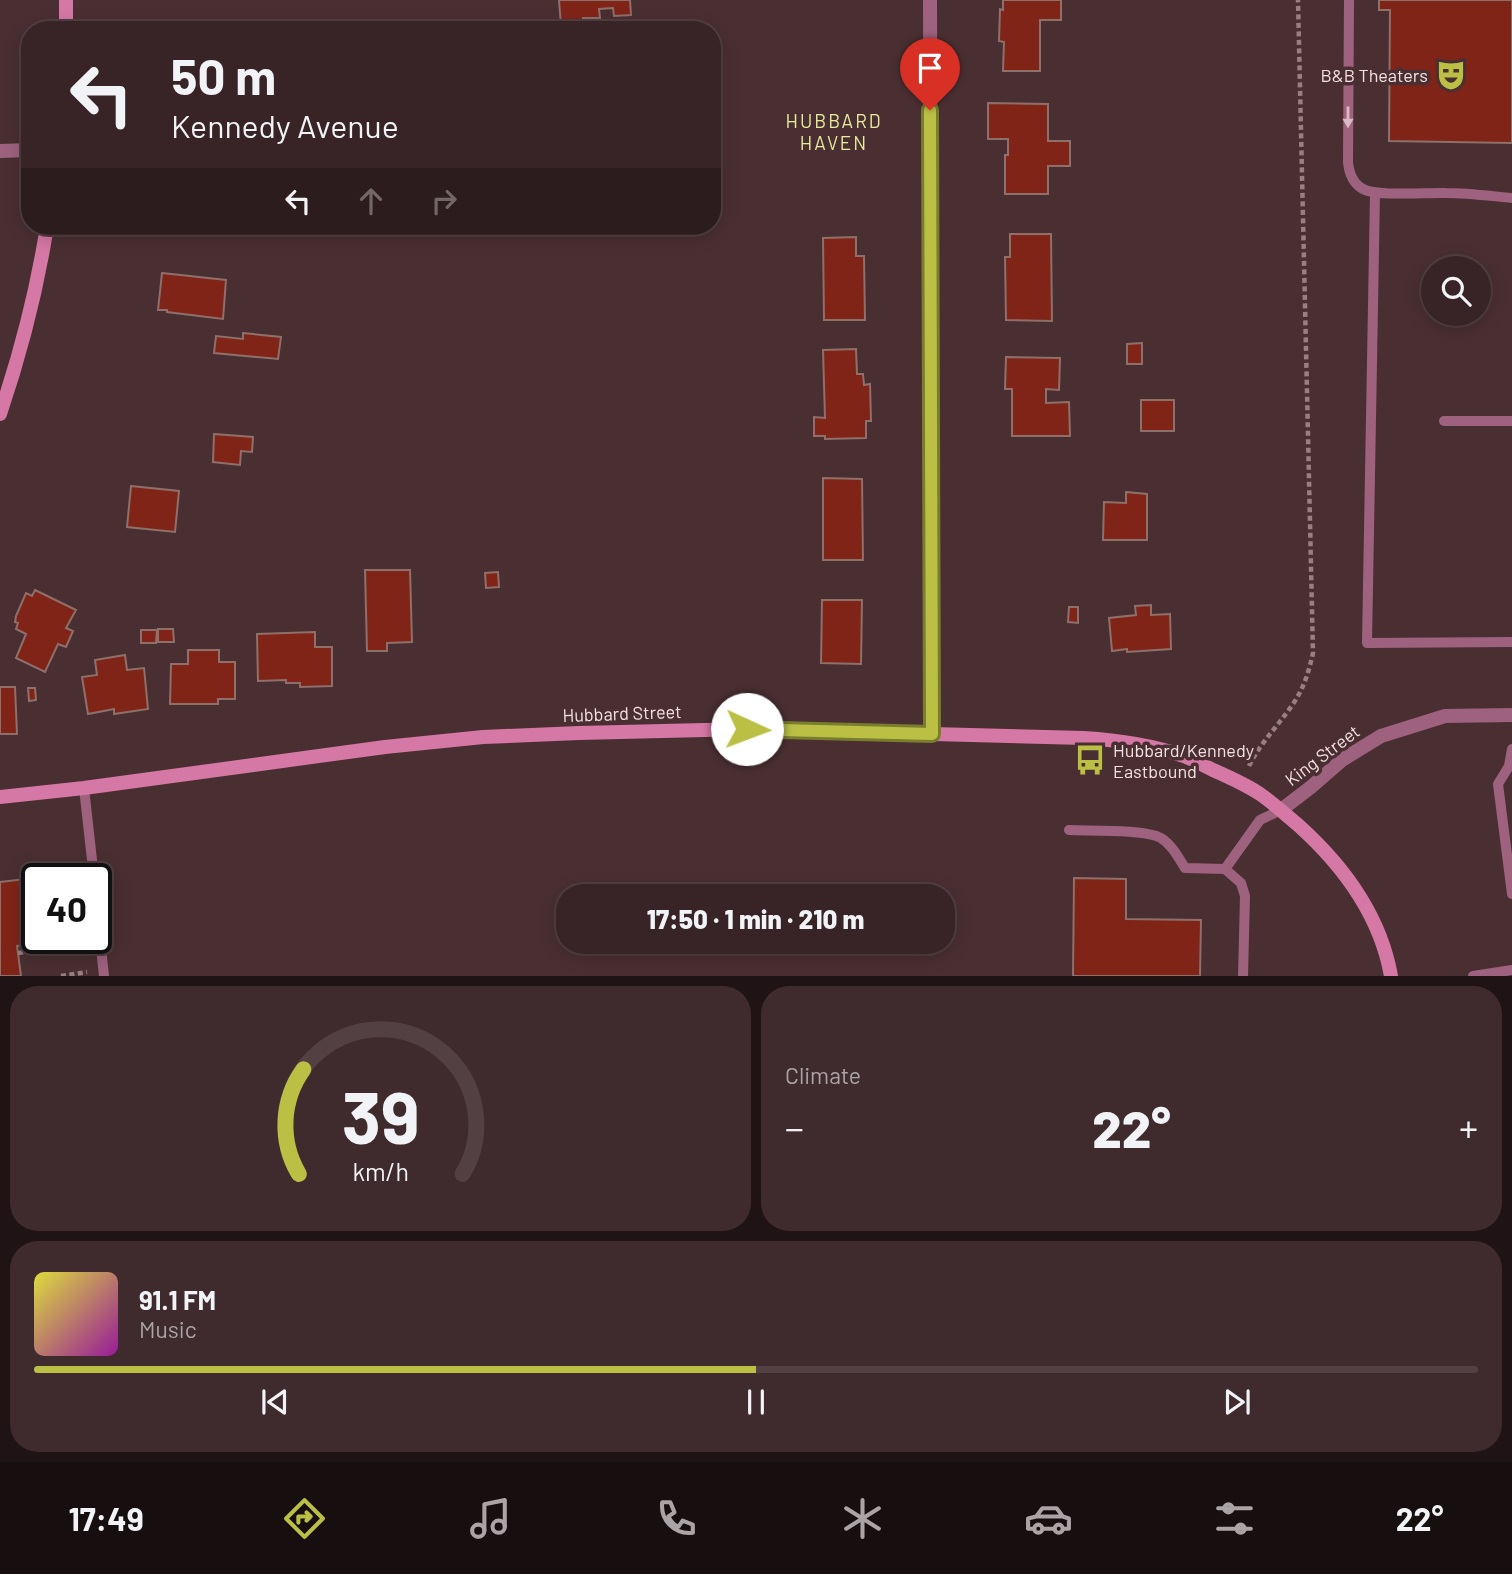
<!DOCTYPE html>
<html lang="en">
<head>
<meta charset="utf-8">
<style>
  body { margin:0; font-family:Barlow,sans-serif; background:#3f2b2e; color:#f1f3f6; height:100vh; display:flex; flex-direction:column; font-size:26px; white-space:nowrap }
  * { box-sizing:border-box; margin:0 }
  p { font-size:23px; color:#aba4a7 }
  .icon { flex:none; width:38px; height:38px; fill:none; stroke:currentColor; stroke-width:2; stroke-linecap:round; stroke-linejoin:round }
  .map { position:relative; height:976px; overflow:hidden }
  .side { display:flex; flex-direction:column; gap:10px; padding:10px; background:#1f1315; flex:1 }
  .side>* { flex:none }
  .guide { position:absolute; left:21px; top:21px; width:700px; height:214px; border-radius:28px; box-shadow:0 4px 18px #0003,0 0 0 2px #524043; background:#382326; color:#f1f3f6; overflow:hidden }
  .tools { position:absolute; left:1421px; top:256px; display:grid; gap:14px }
  .tools a { display:grid; place-items:center; width:70px; height:70px; border-radius:50%; background:#382326; box-shadow:0 4px 18px #0003,0 0 0 2px #524043; font-size:35px }
  .speed { position:absolute; left:21px; top:863px; display:flex; gap:14px; font-size:35px; font-weight:700; text-align:center }
  .speed>* { display:grid; place-content:center; width:91px; height:91px; border-radius:50%; background:#382326; box-shadow:0 4px 18px #0003,0 0 0 2px #524043; line-height:1 }
  .speed .limit { border:4px solid #111; border-radius:10px; background:#fff; color:#111 }
  .pin { position:absolute; display:grid; place-items:center; width:60px; height:60px; color:#fff; margin:-72px -30px; border-radius:50% 50% 50% 0; rotate:-45deg; box-shadow:0 0 7px #0007 }
  .pin .icon { rotate:45deg }
  .me { position:absolute; width:77px; margin:-38px; rotate:92deg; stroke-linejoin:round; filter:drop-shadow(0 0 5px #0008) }
  .turn { display:flex; align-items:center; gap:24px; height:147px; padding:0 35px; font-size:32px }
  .turn .icon { width:91px; height:91px; stroke-width:2.5 }
  .turn b { display:block; font-size:49px; line-height:60px }
  .lanes { display:flex; align-items:center; height:66px; padding:0 35px; background:#0003; justify-content:center; gap:35px; direction:ltr }
  .lanes .off { opacity:.35 }
  .big { font-size:52px; font-weight:800; line-height:1.1 }
  .side .widget { flex:1; display:flex; flex-direction:column; justify-content:center; gap:10px; min-width:0; padding:0 24px; border-radius:28px; background:#3f2b2e }
  .side .dial { align-items:center; gap:0 }
  .dial svg { height:182px; overflow:visible; fill:none; stroke:#524043; stroke-width:7; stroke-linecap:round; text-anchor:middle }
  .dial text { fill:#f1f3f6; stroke:none }
  .song { display:flex; align-items:center; gap:21px }
  .cover { width:84px; height:84px; border-radius:10px; background:linear-gradient(135deg,hsl(60 70% 55%),hsl(300 70% 35%)) }
  .played { height:7px; border-radius:4px; background:linear-gradient(90deg,#bbc045 50%,#524043 50%) }
  .keys { display:flex; justify-content:space-around; direction:ltr }
  .heat { display:flex; justify-content:space-between; align-items:center; font-size:38px; direction:ltr }
  .side .tiles { flex:1; display:grid; gap:10px; grid-template-columns:1fr 1fr }
  .widget:last-child { grid-column:span 2 }
  .trip { position:absolute; left:556px; top:884px; width:399px; height:70px; border-radius:28px; background:#382326; box-shadow:0 4px 18px #0003,0 0 0 2px #524043; font-weight:800; line-height:70px; text-align:center }
  .dock { display:flex; height:112px; justify-content:space-around; align-items:center; background:#160e0f; color:#aba4a7 }
  .dock .icon { width:49px; height:49px }
  .dock .selected { color:#bbc045 }
  .dock b { font-size:32px; color:#f1f3f6 }
  .map>svg:first-child { display:block }
  .building { fill:#812418; stroke:#8e6f69; stroke-width:2 }
  .lines { fill:none; stroke-linecap:round; stroke-linejoin:round }
  .path { stroke:#978082; stroke-width:4.5; stroke-dasharray:5 3.5; stroke-linecap:butt }
  .lane { stroke:#9e627e; stroke-width:10 }
  .street { stroke:#9e627e; stroke-width:14 }
  .secondary { stroke:#d678a5; stroke-width:14 }
  .oneway { fill:#dabac4 }
  .route-casing { stroke:#7a7d2d; stroke-width:18 }
  .route { stroke:#bbc045; stroke-width:12 }
  .labels { text-anchor:middle; dominant-baseline:central; stroke-width:7; stroke-linejoin:round; paint-order:stroke }
  .poi-label { font-size:18px; fill:#f3e0e2; stroke:#4a2f32; text-anchor:end }
  .street-label { font-size:18px; fill:#f3e0e2; stroke:#4a2f32 }
  .neighbourhood-label { font-size:19px; letter-spacing:2px; fill:#e6ec9d; stroke:#4a2f32 }
</style>
</head>
<body>
<div class="map">
<svg width="1512" height="976" viewBox="0 0 1512 976">
  <rect width="100%" height="100%" fill="#4a2f32"/>
  <path class="building" d="M559 0H630L631 15 614 16 613 8 599 9 600 18H583L584 25 561 26Z
    M1003 0H1061V20H1040V71H1003L1004 42 999 41 1000 9 1003 10Z
    M1379 0H1512V143L1389 141 1390 10H1379Z
    M988 103 1048 104V141H1070V166H1048V194H1005V155H1008V139H988Z
    M712 128H720V158H718V169H712Z
    M261 226H278L277 234 260 232Z
    M1010 234H1051L1052 321 1006 320 1005 257H1010Z
    M856 237V256H864L865 320H824L823 238Z
    M162 273 226 280 223 319 167 312V310H158Z
    M243 333 281 337 278 359 214 353 216 336 243 339Z
    M1142 343V364H1127V344Z
    M856 349 857 374H863L864 385 870 384 871 421H866V438L825 439V436H814V417L825 418 823 350Z
    M1006 357 1060 358 1059 390 1046 389V403L1069 402 1070 436H1012V389H1005Z
    M1141 400H1174V431H1141Z
    M214 434 253 437 252 452 241 451 240 465 213 462Z
    M823 478 862 479 863 560H823Z
    M131 486 179 491 175 532 127 527Z
    M1126 492 1147 494V540H1103L1104 502 1126 503Z
    M365 570H410L412 642 387 643V651H367Z
    M498 572 499 587 486 588 485 573Z
    M35 590 76 610 66 628 73 631 66 647 58 644 45 672 16 658 26 634 16 629 18 623 15 622 16 616 26 593 32 596Z
    M822 600H862L861 664 821 663Z
    M1151 605V615L1170 614 1171 649 1127 652V649L1112 651 1109 618 1136 615 1135 606Z
    M1069 607H1078V623L1068 622Z
    M158 629H173L174 642H158Z
    M141 630H157L156 643H141Z
    M315 632V647H332V686L300 687V683H286V680L258 681 257 634Z
    M188 650H219V662H235V699H218V704H170L171 664H188Z
    M125 655 127 670 144 668 148 709 114 714V709L88 714 82 677 97 675 95 660Z
    M0 687H15L17 734H0Z
    M28 688H35L36 700 29 701Z
    M1074 878 1126 879V919L1201 920 1200 976H1073Z
    M25 879 30 920 37 919V938H44L45 943 17 946 21 976H0V882Z"/>
  <g class="lines">
    <path class="path" d="M1249 766C1261 742 1278 726 1293 704 1304 688 1309 671 1313 653L1298 0
      M44 866 57 864
      M26 894 37 893
      M18 953 55 948
      M61 976 87 972"/>
    <path class="lane" d="M1349 0 1348 162C1349 173 1352 183 1363 189 1378 197 1427 192 1446 193 1468 193 1490 196 1512 198
      M1375 193 1367 643 1512 642
      M1444 421H1512
      M1512 749 1509 766 1498 784 1512 894
      M84 788 94 878
      M1069 830C1089 831 1145 829 1161 838 1172 845 1178 857 1185 868L1225 869 1241 883 1245 896 1243 976
      M1225 869 1260 820 1281 810
      M96 901 104 976
      M1473 976 1512 970"/>
    <path class="street" d="M930 0 932 734
      M0 151 30 150
      M1281 810 1311 787 1342 760 1381 736 1445 716 1512 715"/>
    <path class="secondary" d="M66 30V0
      M0 414C21 352 37 290 47 226
      M0 797 84 788 385 747 483 737 579 733 747 729 1084 738C1118 740 1151 745 1184 756 1194 760 1203 765 1213 770 1229 777 1245 784 1260 794 1273 803 1285 814 1297 824 1343 865 1380 914 1391 976"/>
  </g>
  <defs><path id="oneway-solid" d="M-6-.8H1V-3.2L6.5 0L1 3.2V.8H-6Z" transform="scale(1.75)"/></defs>
  <use class="oneway" href="#oneway-solid" transform="translate(1348 117) rotate(90)"/>
  <g class="lines">
    <g class="route-casing">
      <path id="route" d="M747 729 932 734 930 110"/>
    </g>
    <use href="#route" class="route"/>
  </g>
  <defs>
    <g id="theatre-bare" transform="scale(2.415)"><path d="M-5-5.5Q0-4 5-5.5V0Q5 5 0 6Q-5 5-5 0ZM-3.3-2.5H-1v1.5H-3.3ZM1-2.5H3.3v1.5H1ZM-2.8 1Q0 5.5 2.8 1Z" fill="#bbc045" stroke="#4a2f32" stroke-width="2.5" paint-order="stroke"/></g>
    <g id="bus-bare" transform="scale(2.415)"><path d="M-5-6H5V4H4V6H2V4H-2V6H-4V4H-5ZM-3.5-4V0h7V-4ZM-3.5 1.2v1.5H-2V1.2ZM2 1.2v1.5H3.5V1.2Z" fill="#bbc045" stroke="#4a2f32" stroke-width="2.5" paint-order="stroke"/></g>
  </defs>
  <g fill-rule="evenodd">
    <use href="#theatre-bare" x="1451" y="75"/>
    <use href="#bus-bare" x="1090" y="760"/>
  </g>
  <g class="labels">
    <g class="poi-label">
      <text x="1428" y="75">B&amp;B Theaters</text>
      <text x="1113" y="750" text-anchor="start">Hubbard/Kennedy<tspan x="1113" dy="21">Eastbound</tspan></text>
    </g>
    <g class="street-label">
      <text transform="translate(622 713) rotate(-2)">Hubbard Street</text>
      <text transform="translate(1322 755) rotate(-37)">King Street</text>
    </g>
    <g class="neighbourhood-label">
      <text x="834" y="120">HUBBARD<tspan x="834" dy="22">HAVEN</tspan></text>
    </g>
  </g>
</svg>
<div class="tools">
<a><svg class="icon" aria-label="search" viewBox="0 0 24 24"><circle cx="10" cy="10" r="6"/><path d="M15 15l6 6"/></svg></a>
</div>
<div class="speed"><div class="limit">40</div></div>
<div class="pin" style="left:930px;top:110px;background:#d93025"><svg class="icon" aria-label="arrive" viewBox="0 0 24 24"><path d="M6 21V4h12l-3 4 3 4H6"/></svg></div>
<svg class="me" style="left:747px;top:729px" viewBox="-20 -20 40 40"><circle r="19" fill="#fff"/><path d="M0-13L10 11 0 6-10 11z" fill="#bbc045"/></svg>
<div class="trip">17:50 · 1 min · 210 m</div>
<div class="guide">
<div class="turn"><svg class="icon" aria-label="left" viewBox="0 0 24 24"><path d="M17 20v-9H6M10 6l-5 5 5 5"/></svg><div><b>50 m</b>Kennedy Avenue</div></div>
<div class="lanes"><svg class="icon" aria-label="left" viewBox="0 0 24 24"><path d="M17 20v-9H6M10 6l-5 5 5 5"/></svg><svg class="icon off" aria-label="ahead" viewBox="0 0 24 24"><path d="M12 20V5M6 11l6-6 6 6"/></svg><svg class="icon off" aria-label="right" viewBox="0 0 24 24"><path d="M7 20v-9h11M14 6l5 5-5 5"/></svg></div>
</div>
</div>
<section class="side">
<div class="tiles">
<div class="widget dial"><svg viewBox="0 0 100 80">
<path d="M14 69A42 42 0 1 1 86 69"/>
<path d="M14 69A42 42 0 0 1 16 23" stroke="#bbc045"/>
<text x="50" y="56" font-size="32" font-weight="700">39</text>
<text x="50" y="72" font-size="11">km/h</text>
</svg></div>
<div class="widget"><p>Climate</p>
<div class="heat"><a>−</a><b class="big">22°</b><a>+</a></div>
</div>
<div class="widget">
<div class="song"><i class="cover"></i><div><b>91.1 FM</b><p>Music</p></div></div>
<div class="played"></div>
<div class="keys"><svg class="icon" aria-label="previous" viewBox="0 0 24 24"><path d="M18 5L8 12l10 7zM5 5v14"/></svg><svg class="icon" aria-label="pause" viewBox="0 0 24 24"><path d="M8 5v14M16 5v14"/></svg><svg class="icon" aria-label="next" viewBox="0 0 24 24"><path d="M6 5l10 7-10 7zM19 5v14"/></svg></div>
</div>
</div>
</section>
<nav class="dock">
<b>17:49</b>
<svg class="icon selected" aria-label="directions" viewBox="0 0 24 24"><path d="M12 3l9 9-9 9-9-9zM9 14v-3h6M13 9l2 2-2 2"/></svg>
<svg class="icon" aria-label="music" viewBox="0 0 24 24"><path d="M9 18V5l10-2v13"/><circle cx="6" cy="18" r="3"/><circle cx="16" cy="16" r="3"/></svg>
<svg class="icon" aria-label="phone" viewBox="0 0 24 24"><path d="M5 4h4l2 5-3 2q2 4 5 5l2-3 5 2v4C11 20 4 13 5 4z"/></svg>
<svg class="icon" aria-label="climate" viewBox="0 0 24 24"><path d="M12 3v18M4 7l16 10M4 17L20 7"/></svg>
<svg class="icon" aria-label="car" viewBox="0 0 24 24"><path d="M5 17H2v-5l4-1 3-4h7l3 4 3 1v5h-3M9 17h6M6 11h13"/><circle cx="7" cy="17" r="2"/><circle cx="17" cy="17" r="2"/></svg>
<svg class="icon" aria-label="filters" viewBox="0 0 24 24"><path d="M4 7h16M4 17h16"/><circle cx="9" cy="7" r="2"/><circle cx="15" cy="17" r="2"/></svg>
<b>22°</b>
</nav>
</body>
</html>
